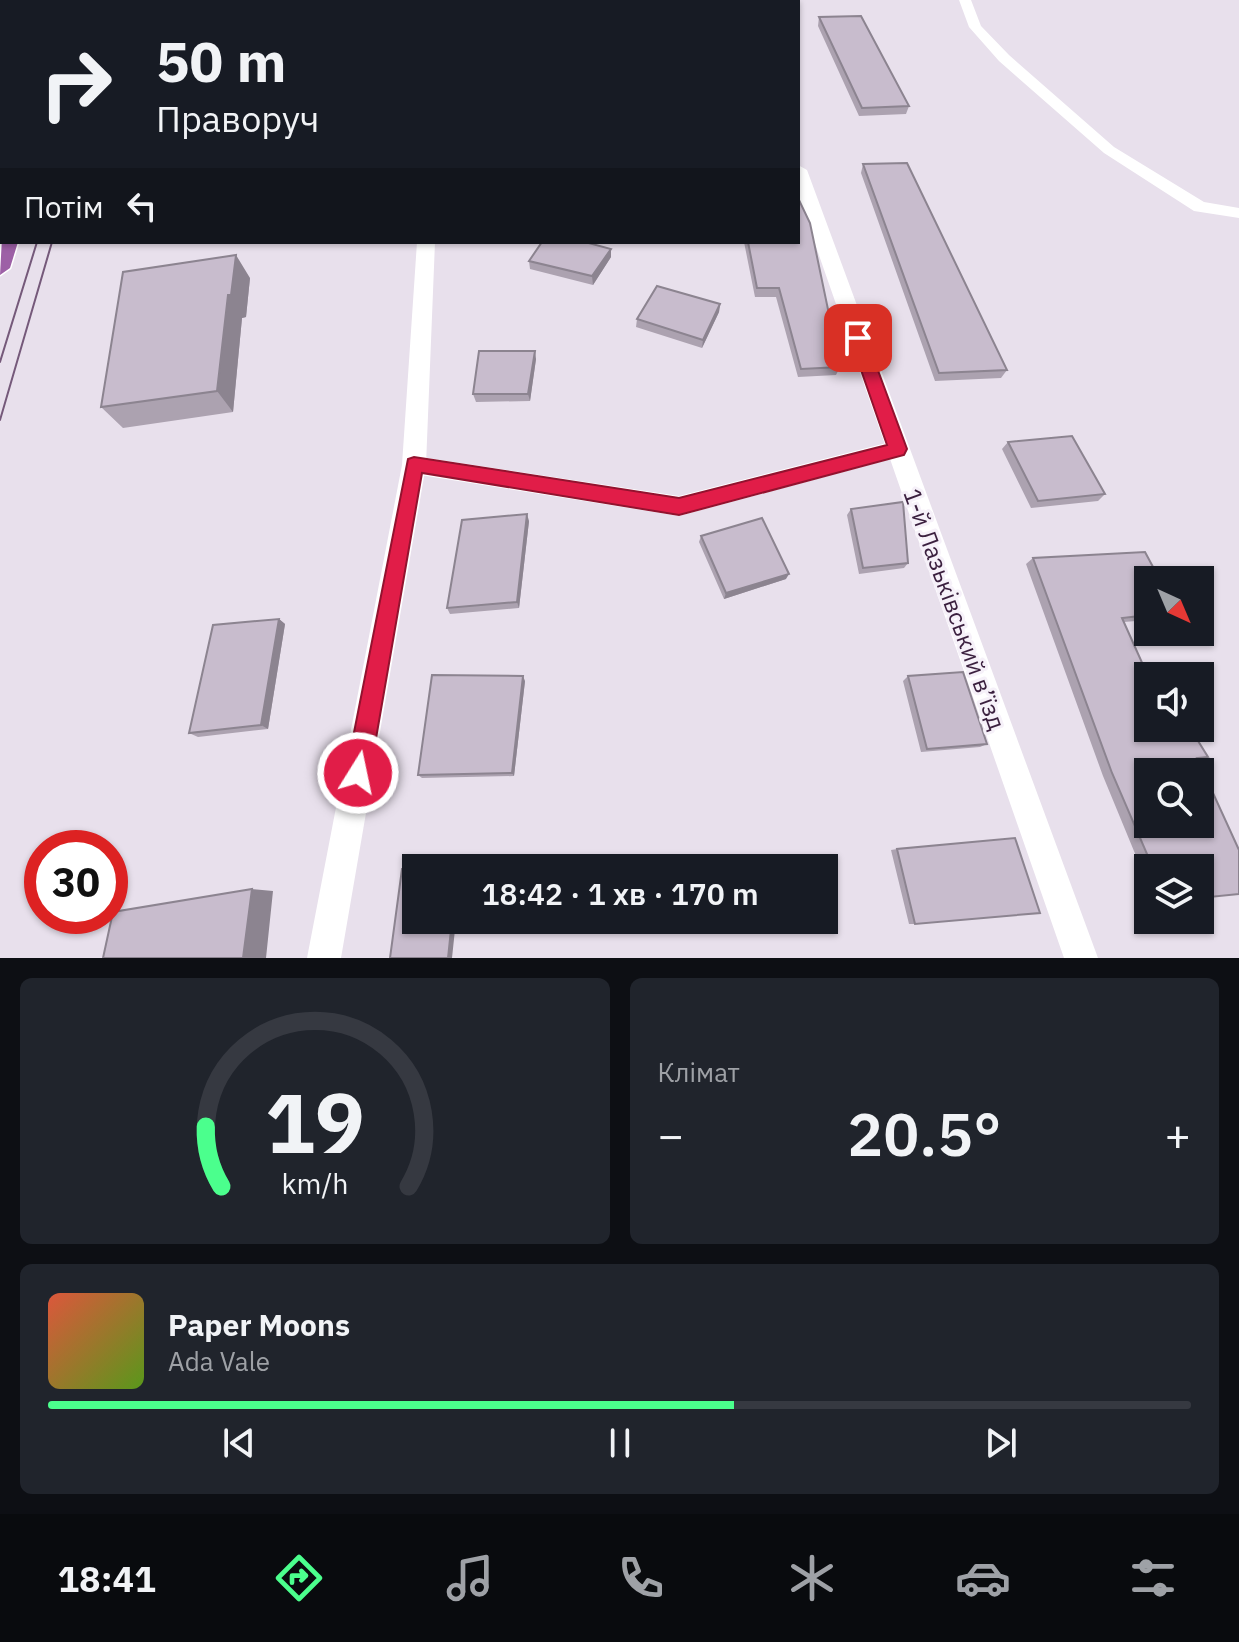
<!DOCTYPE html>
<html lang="uk">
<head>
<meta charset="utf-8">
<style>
  body { margin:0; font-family:"IBM Plex Sans",sans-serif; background:#20242c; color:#f1f3f6; height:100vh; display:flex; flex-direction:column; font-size:30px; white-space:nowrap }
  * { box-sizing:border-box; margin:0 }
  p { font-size:26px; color:#9ea1a6 }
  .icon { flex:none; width:44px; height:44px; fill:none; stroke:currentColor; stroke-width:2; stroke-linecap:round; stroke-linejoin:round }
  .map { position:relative; height:958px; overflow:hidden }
  .drawer { display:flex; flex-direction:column; gap:20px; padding:20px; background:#0d0f14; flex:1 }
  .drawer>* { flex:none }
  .top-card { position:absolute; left:0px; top:0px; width:800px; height:244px; box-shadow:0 2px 6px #0004; background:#171b24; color:#f1f3f6; overflow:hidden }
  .needle { width:52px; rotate:136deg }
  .tools { position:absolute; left:1134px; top:566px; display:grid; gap:16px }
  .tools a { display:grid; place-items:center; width:80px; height:80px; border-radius:0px; background:#171b24; box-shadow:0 2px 6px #0004; font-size:40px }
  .speed { position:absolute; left:24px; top:830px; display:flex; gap:16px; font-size:40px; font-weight:700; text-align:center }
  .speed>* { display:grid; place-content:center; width:104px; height:104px; border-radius:50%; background:#171b24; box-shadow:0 2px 6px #0004; line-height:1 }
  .speed .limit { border:12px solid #d22; background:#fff; color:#111 }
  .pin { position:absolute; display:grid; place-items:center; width:68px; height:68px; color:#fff; margin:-34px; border-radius:16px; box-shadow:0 4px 12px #0006 }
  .me { position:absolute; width:88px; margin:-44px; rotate:10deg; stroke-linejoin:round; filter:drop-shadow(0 0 6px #0008) }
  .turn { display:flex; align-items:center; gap:28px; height:168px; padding:0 24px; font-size:36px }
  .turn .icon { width:104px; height:104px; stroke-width:2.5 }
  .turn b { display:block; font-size:56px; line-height:68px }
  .then { display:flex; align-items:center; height:76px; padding:0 24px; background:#0003; gap:16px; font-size:30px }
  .big { font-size:60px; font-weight:600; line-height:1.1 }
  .drawer .card { flex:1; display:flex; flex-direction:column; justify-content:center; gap:12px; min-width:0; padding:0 28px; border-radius:12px; background:#20242c }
  .drawer .dial { align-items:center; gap:0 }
  .dial svg { height:208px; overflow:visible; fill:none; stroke:#363941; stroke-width:7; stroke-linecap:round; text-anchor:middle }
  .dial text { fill:#f1f3f6; stroke:none }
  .song { display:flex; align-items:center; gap:24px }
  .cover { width:96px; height:96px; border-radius:12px; background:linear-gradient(135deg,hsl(10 70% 55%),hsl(90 70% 35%)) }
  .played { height:8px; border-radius:4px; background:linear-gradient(90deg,#4bff8d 60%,#363941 60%) }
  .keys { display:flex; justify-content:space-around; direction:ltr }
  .heat { display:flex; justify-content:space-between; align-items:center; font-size:44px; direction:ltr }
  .drawer .tiles { flex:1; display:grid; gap:20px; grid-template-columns:1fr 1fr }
  .card:last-child { grid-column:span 2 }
  .trip { position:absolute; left:402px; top:854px; width:436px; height:80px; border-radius:0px; background:#171b24; box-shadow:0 2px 6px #0004; font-weight:600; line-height:80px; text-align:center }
  .menu { display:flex; height:128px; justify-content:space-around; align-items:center; background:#090b0e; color:#9ea1a6 }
  .menu .icon { width:56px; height:56px }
  .menu .selected { color:#4bff8d }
  .menu b { font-size:36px; color:#f1f3f6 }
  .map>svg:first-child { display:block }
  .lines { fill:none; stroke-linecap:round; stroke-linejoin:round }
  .primary-casing { stroke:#fff; stroke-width:3 }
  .lane { fill:#fff; fill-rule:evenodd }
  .street { fill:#fff; fill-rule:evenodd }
  .primary { fill:#9d60a6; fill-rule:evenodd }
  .tram { stroke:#75597a; stroke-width:2 }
  .wall { fill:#aca2b0 }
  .shaded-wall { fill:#8c8490 }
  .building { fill:#c8bccd; stroke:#8c8490; stroke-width:2; fill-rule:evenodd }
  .route { fill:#e11d48; stroke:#92132f; stroke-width:2 }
  .labels { text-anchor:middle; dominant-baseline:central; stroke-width:6; stroke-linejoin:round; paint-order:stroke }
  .street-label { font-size:24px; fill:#3a1f3e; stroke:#f6f1f9 }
</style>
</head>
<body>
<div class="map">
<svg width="1239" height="958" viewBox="0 0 1239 958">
  <rect width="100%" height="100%" fill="#e8e0ec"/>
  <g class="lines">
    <g class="primary-casing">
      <path id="primary" d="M88 0H102V2H88Z
        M2 238V242H18L10 268 0 275Z"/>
    </g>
    <path class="lane" d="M959 0H971L981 26 1009 55 1114 147 1204 202 1239 208V218L1194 211 1104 153 999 61 969 27Z
      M898 440 906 443 909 449 906 455 679 516 414 474 406 471 403 465 406 459 414 456 679 496Z"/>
    <path class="street" d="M730 0H744L745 2H731Z
      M798 165 807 170 1098 958H1064L798 195Z
      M417 242H435L426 465 341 958H307L402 465Z"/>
    <use href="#primary" class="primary"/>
    <path class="tram" d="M0 362 37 242
      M0 420 52 242"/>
  </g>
  <path class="wall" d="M819 17 909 106 906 114 859 116 818 26Z
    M863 164 1007 370 1001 378 935 381 861 173Z
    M744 242H798L840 367 836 375 798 377 776 297H755Z
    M611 257 593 285 530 269 529 261Z
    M250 278 246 317 242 318 233 412 123 428 101 407Z
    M720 304 719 312 702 348 636 327 637 319Z
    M536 359 530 401 476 402 473 394Z
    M1008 442 1105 494 1098 501 1031 508 1002 449Z
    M851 509 908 563 904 568 859 574 847 515Z
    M529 521 519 608 450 614 447 608Z
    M701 536 786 579 724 599 699 542Z
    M1033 558 1148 580V620L1124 622 1148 728 1208 757 1198 759 1200 868H1148V885L1103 776 1026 564Z
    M279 619 285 624 268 729 198 737 189 733Z
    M908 676 987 744 980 747 921 752 903 681Z
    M525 681 514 776 422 778 418 775Z
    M897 849 915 924H909L891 850Z"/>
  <path class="shaded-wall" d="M611 249V257L593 285 592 276Z
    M236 255 250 278 246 317 242 318 233 412 217 391 228 295Z
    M720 304 719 312 702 348 703 340Z
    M535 351 536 359 530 401 528 394Z
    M527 514 529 521 519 608 517 602Z
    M789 574 786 579 724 599 726 593Z
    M279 619 285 624 268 729 261 725Z
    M523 676 525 681 514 776 512 773Z
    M252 889 273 891 266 958H243Z
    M452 920H456L452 958H448Z"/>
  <path class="building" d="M680 0H733L734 2H627V1Z
    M861 16 909 106 862 108 819 17Z
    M907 163 1007 370 939 373 863 164Z
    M798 198 810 223 840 367 801 369 779 288H757L748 242H798Z
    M542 242H585L611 249 592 276 529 261Z
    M236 255 231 295H228L217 391 101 407 123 272Z
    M657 286 720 304 703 340 637 319Z
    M479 351H535L528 394H473Z
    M1072 436 1105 494 1038 501 1008 442Z
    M903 502 908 563 863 568 851 509Z
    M527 514 517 602 447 608 462 520Z
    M762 518 789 574 726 593 701 536Z
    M1145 552 1160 580H1148V615L1122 618 1148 676V728H1190L1208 757 1197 758 1239 850V894L1200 898V868H1153L1112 773 1033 558ZM1148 772H1200V824H1148Z
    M279 619 261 725 189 733 213 625Z
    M963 672 987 744 927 749 908 676Z
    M432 675 523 676 512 773 418 775Z
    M1015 838 1040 913 915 924 897 849Z
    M402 869H416V920H452L448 958H390Z
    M252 889 243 958H103L113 912Z"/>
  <path class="route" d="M858 332 866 338 907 449 904 455 679 515 422 473 370 773 366 781 358 785 350 781 346 773 408 459 414 457 679 498 887 445 850 338Z"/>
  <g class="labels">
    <g class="street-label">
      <text transform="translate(955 609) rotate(70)">1-й Лазьківський в’їзд</text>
    </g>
  </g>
</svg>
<div class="tools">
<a><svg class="needle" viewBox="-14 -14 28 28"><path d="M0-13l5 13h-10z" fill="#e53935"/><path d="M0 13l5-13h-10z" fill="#9ea1a6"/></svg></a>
<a><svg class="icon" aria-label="sound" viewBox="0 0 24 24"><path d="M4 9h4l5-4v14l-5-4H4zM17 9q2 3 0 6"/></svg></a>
<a><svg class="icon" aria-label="search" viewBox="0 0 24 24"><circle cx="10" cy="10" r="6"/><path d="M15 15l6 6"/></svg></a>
<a><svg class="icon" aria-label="layers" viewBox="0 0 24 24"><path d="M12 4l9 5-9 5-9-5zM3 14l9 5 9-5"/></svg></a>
</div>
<div class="speed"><div class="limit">30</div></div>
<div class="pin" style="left:858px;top:338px;background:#d93025"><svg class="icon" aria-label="arrive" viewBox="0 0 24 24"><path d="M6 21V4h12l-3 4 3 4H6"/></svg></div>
<svg class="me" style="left:358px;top:773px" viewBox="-20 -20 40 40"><circle r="17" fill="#e11d48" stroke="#fff" stroke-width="3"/><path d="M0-11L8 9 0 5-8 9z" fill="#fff"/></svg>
<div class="trip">18:42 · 1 хв · 170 m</div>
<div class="top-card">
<div class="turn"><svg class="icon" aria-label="right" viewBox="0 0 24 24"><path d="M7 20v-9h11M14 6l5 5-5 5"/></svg><div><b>50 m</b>Праворуч</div></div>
<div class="then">Потім<svg class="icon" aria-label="left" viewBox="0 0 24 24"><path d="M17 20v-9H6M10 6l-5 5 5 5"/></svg></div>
</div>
</div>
<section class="drawer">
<div class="tiles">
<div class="card dial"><svg viewBox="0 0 100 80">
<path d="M14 69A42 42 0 1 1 86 69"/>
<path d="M14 69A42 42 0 0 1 8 46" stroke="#4bff8d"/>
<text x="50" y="56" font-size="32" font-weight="700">19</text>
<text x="50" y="72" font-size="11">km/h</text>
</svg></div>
<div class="card"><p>Клімат</p>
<div class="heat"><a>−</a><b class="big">20.5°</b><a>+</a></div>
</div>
<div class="card">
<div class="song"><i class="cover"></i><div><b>Paper Moons</b><p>Ada Vale</p></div></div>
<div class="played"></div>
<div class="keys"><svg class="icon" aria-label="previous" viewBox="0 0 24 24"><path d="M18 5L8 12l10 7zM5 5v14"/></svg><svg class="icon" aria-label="pause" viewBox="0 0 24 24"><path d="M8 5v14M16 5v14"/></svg><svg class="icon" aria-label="next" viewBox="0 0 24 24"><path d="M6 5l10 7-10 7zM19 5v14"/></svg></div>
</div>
</div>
</section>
<nav class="menu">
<b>18:41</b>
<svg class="icon selected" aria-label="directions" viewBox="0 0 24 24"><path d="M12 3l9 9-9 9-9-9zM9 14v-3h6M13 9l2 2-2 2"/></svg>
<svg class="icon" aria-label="music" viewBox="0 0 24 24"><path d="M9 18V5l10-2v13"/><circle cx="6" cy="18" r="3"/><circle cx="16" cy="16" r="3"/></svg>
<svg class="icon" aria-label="phone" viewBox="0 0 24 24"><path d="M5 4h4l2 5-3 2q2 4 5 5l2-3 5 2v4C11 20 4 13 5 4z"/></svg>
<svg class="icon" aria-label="climate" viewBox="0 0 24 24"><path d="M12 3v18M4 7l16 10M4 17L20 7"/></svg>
<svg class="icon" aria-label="car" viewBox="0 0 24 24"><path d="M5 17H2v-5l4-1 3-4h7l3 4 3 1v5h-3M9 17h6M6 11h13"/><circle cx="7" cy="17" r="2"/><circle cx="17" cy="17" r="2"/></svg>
<svg class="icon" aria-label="filters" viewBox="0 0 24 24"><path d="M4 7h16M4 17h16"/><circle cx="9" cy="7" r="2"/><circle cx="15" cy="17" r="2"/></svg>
</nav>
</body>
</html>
